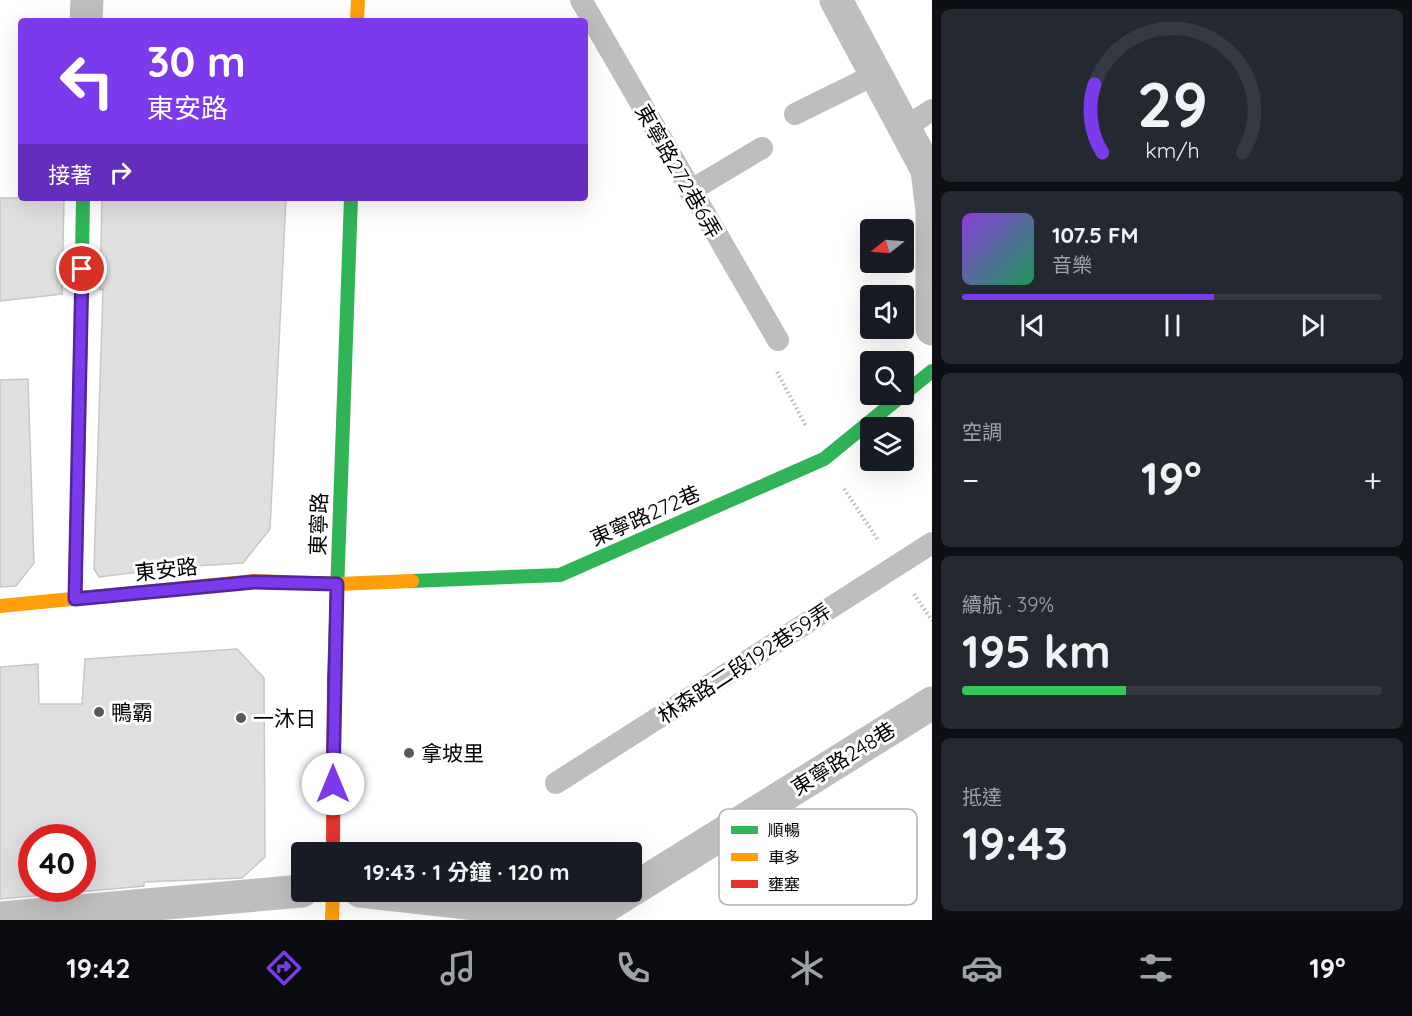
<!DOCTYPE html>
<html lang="zh-TW">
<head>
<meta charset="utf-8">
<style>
  body { margin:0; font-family:Quicksand,"Noto Sans TC",sans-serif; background:#242831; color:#f1f3f6; height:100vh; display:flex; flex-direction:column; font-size:22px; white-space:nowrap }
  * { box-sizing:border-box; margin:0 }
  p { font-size:20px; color:#9ea1a6 }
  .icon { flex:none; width:33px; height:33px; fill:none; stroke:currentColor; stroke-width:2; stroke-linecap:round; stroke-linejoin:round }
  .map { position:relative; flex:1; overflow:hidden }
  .panel { display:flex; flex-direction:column; gap:9px; padding:9px; background:#0d0f14; width:480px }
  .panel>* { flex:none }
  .banner { position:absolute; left:18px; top:18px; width:570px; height:183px; border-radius:6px; box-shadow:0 6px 24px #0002; background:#7c3aed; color:#fff; overflow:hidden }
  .needle { width:39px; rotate:253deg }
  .tools { position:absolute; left:860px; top:219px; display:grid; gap:12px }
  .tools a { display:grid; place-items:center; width:54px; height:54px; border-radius:6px; background:#171b24; box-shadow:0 6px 24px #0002; font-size:30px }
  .speed { position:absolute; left:18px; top:824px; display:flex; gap:12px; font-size:30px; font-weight:700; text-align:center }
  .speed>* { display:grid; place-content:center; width:78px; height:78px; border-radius:50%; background:#171b24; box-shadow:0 6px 24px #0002; line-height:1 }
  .speed .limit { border:9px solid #d22; background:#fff; color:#111 }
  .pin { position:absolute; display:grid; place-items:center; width:51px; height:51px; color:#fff; margin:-26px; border:3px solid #fff; border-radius:50%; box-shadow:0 2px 6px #0007 }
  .me { position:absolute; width:66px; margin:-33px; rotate:0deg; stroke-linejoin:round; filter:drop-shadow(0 0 4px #0008) }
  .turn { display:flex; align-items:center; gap:21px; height:126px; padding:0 30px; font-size:27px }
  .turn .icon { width:78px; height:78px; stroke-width:2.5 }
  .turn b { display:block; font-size:42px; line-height:51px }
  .then { display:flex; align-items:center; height:57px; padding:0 30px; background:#0003; gap:12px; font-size:22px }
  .big { font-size:45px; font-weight:700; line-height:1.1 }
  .panel .card { flex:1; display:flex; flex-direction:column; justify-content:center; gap:9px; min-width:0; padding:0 21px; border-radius:9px; background:#242831 }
  .panel .dial { align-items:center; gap:0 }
  .dial svg { height:156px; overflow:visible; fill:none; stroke:#363941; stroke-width:7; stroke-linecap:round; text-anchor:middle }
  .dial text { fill:#f1f3f6; stroke:none }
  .song { display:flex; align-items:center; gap:18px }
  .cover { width:72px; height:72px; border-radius:9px; background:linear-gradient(135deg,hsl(270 70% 55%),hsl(150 70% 35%)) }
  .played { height:6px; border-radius:3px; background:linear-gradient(90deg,#7c3aed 60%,#363941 60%) }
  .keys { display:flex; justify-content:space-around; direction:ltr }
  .heat { display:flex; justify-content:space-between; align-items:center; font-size:33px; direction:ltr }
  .charge { height:9px; border-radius:4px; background:linear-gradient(90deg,#34c759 39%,#363941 0) }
  .trip { position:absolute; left:291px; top:842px; width:351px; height:60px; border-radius:6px; background:#171b24; box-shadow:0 6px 24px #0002; font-weight:700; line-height:60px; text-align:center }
  .tab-bar { display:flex; height:96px; justify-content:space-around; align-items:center; background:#090b0e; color:#9ea1a6 }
  .tab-bar .icon { width:42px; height:42px }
  .tab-bar .selected { color:#7c3aed }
  .tab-bar b { font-size:27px; color:#f1f3f6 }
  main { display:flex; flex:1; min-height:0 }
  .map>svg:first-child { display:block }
  .building { fill:#dfdfdf; stroke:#c7c7c7; stroke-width:1.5; fill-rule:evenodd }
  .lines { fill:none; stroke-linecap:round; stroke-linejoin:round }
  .path { stroke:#b9b9b9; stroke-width:4; stroke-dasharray:1.5 3; stroke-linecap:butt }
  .lane { stroke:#bebebe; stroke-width:22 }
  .street { stroke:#bebebe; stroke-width:33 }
  .fast { stroke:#30b455; stroke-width:14 }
  .slow { stroke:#ff9f0a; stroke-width:14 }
  .jam { stroke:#e5322d; stroke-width:14 }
  .route-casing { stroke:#51269a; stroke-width:15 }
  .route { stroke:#7c3aed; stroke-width:10 }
  .poi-dot { fill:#595959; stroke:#fff; stroke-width:2 }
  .labels { text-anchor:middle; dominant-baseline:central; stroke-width:6; stroke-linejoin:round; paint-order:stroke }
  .street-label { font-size:21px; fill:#000; stroke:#fff }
  .poi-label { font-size:21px; fill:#000; stroke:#fff; text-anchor:start }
  .key { fill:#fff; stroke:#b2b2b2; stroke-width:1.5 }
  .key-label { font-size:16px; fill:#000 }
</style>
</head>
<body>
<main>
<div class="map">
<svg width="932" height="920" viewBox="0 0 932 920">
  <rect width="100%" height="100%" fill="#fff"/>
  <path class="building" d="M0 198H64L62 294 0 301Z
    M102 198H286L270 529 243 563 180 567 99 577 94 569 103 289 100 290Z
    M28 379 34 563 16 586 0 587V380Z
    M237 649 264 678 265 857 242 878 144 882V886L0 899V667L38 664 39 704H82L85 659ZM32 837H82V888H32Z"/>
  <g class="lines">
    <path class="path" d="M777 372 806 426
      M844 489 878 540
      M914 594 932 621"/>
    <path class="lane" d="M581 0 778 340
      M795 114 876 74
      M904 128 932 110
      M690 191 762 148
      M556 783 932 543"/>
    <path class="street" d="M836 0 927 170 932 211V329
      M86 21 87 0
      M632 890 932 703
      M360 891 589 917 630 891
      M0 918 302 891"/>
    <path class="fast" d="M80 371 83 198
      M412 581 560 575 824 459 932 371
      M334 677 351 198"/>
    <path class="slow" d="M357 21 358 0
      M75 599 80 371
      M0 606 254 581 337 584 412 581
      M332 920 333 891"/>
    <path class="jam" d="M333 852 334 677"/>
  </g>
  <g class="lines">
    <g class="route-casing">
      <path id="route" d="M82 269 75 599 254 582 337 584 333 784"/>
    </g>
    <use href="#route" class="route"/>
  </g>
  <g class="poi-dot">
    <circle cx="99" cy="712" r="6"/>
    <circle cx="241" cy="718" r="6"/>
    <circle cx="409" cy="753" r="6"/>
  </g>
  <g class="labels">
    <g class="street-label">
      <text transform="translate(679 171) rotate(60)">東寧路272巷6弄</text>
      <text transform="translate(645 515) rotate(-24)">東寧路272巷</text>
      <text transform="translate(318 524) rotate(-88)">東寧路</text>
      <text transform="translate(166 569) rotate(-6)">東安路</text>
      <text transform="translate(744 663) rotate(-33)">林森路二段192巷59弄</text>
      <text transform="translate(843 758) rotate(-32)">東寧路248巷</text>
    </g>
    <g class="poi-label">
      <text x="111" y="712">鴨霸</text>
      <text x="253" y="718">一沐日</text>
      <text x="421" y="753">拿坡里</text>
    </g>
  </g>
  <rect x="719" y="809" width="198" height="96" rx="9" class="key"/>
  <rect x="731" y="826" width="27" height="8" fill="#30b455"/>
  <rect x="731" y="853" width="27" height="8" fill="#ff9f0a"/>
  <rect x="731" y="880" width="27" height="8" fill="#e5322d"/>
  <g class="key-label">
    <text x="768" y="836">順暢</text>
    <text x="768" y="863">車多</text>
    <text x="768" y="890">壅塞</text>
  </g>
</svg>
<div class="tools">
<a><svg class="needle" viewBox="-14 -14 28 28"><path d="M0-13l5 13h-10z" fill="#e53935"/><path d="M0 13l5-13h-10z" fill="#9ea1a6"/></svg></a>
<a><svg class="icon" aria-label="sound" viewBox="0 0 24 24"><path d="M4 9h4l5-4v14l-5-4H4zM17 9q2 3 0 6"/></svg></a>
<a><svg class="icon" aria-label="search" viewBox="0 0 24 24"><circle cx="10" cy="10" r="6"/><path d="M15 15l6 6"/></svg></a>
<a><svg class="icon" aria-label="layers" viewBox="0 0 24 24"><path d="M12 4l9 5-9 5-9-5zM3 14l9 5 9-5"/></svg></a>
</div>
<div class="speed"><div class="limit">40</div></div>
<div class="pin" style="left:82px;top:269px;background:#d93025"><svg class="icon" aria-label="arrive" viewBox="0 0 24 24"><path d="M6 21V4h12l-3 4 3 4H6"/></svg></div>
<svg class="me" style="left:333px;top:784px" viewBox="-20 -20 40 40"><circle r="19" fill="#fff"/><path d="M0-13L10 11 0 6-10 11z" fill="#7c3aed"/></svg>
<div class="trip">19:43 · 1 分鐘 · 120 m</div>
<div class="banner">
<div class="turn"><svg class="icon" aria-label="left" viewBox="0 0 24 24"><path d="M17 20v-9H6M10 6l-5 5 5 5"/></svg><div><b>30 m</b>東安路</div></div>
<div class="then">接著<svg class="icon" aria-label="right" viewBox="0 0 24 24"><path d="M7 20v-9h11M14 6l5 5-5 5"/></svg></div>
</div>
</div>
<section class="panel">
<div class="card dial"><svg viewBox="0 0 100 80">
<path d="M14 69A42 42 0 1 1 86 69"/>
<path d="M14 69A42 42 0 0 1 10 34" stroke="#7c3aed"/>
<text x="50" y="56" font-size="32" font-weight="700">29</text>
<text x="50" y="72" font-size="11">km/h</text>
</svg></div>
<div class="card">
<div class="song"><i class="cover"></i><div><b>107.5 FM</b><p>音樂</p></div></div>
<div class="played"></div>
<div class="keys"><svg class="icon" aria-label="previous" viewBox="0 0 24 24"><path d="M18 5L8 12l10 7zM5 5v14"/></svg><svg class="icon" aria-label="pause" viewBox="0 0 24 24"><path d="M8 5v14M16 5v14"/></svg><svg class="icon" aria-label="next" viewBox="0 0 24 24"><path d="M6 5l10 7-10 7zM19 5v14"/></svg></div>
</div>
<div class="card"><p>空調</p>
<div class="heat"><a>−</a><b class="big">19°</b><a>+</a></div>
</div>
<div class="card"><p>續航 · 39%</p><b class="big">195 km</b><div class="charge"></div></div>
<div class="card"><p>抵達</p><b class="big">19:43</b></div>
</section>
</main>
<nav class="tab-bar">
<b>19:42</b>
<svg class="icon selected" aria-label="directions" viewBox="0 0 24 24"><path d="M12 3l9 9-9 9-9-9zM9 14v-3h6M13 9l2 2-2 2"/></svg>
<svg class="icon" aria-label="music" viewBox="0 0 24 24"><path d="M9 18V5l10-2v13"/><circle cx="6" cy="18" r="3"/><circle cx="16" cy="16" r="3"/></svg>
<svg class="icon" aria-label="phone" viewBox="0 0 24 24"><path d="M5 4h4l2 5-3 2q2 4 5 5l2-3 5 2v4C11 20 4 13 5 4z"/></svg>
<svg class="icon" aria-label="climate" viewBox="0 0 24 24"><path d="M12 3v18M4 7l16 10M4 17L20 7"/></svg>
<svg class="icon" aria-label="car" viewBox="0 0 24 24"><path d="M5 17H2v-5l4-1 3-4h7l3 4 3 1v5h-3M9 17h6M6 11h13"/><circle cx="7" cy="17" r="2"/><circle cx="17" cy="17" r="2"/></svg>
<svg class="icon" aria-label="filters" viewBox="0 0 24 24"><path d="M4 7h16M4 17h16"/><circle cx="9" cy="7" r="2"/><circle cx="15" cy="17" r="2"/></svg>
<b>19°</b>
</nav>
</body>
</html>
